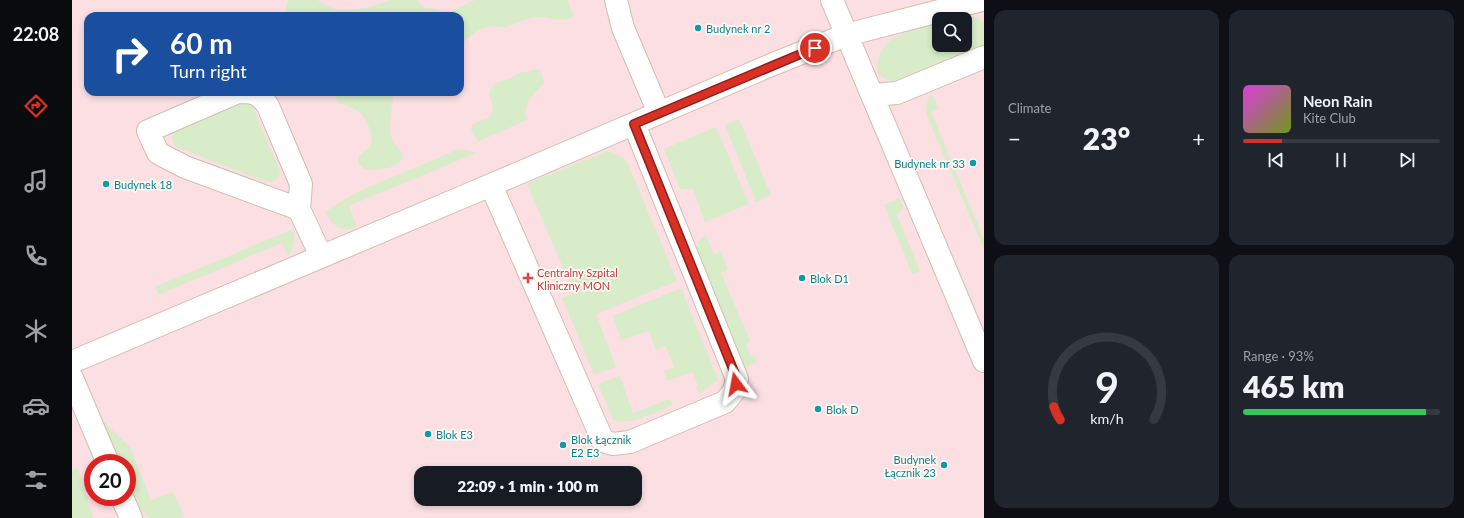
<!DOCTYPE html>
<html lang="en">
<head>
<meta charset="utf-8">
<style>
  body { margin:0; font-family:Lato,sans-serif; background:#20242c; color:#f1f3f6; height:100vh; display:flex; flex-direction:column; font-size:15px; white-space:nowrap }
  * { box-sizing:border-box; margin:0 }
  p { font-size:13px; color:#9ea1a6 }
  .icon { flex:none; width:22px; height:22px; fill:none; stroke:currentColor; stroke-width:2; stroke-linecap:round; stroke-linejoin:round }
  .map { position:relative; flex:1; overflow:hidden }
  .panel { display:flex; flex-direction:column; gap:10px; padding:10px; background:#0d0f14; width:480px }
  .panel>* { flex:none }
  .guide { position:absolute; left:12px; top:12px; width:380px; height:84px; border-radius:12px; box-shadow:0 2px 6px #0003; background:#1a4fa0; color:#fff; overflow:hidden }
  .controls { position:absolute; left:860px; top:12px; display:grid; gap:8px }
  .controls a { display:grid; place-items:center; width:40px; height:40px; border-radius:8px; background:#171b24; box-shadow:0 2px 6px #0003; font-size:20px }
  .speed { position:absolute; left:12px; top:454px; display:flex; gap:8px; font-size:20px; font-weight:700; text-align:center }
  .speed>* { display:grid; place-content:center; width:52px; height:52px; border-radius:50%; background:#171b24; box-shadow:0 2px 6px #0003; line-height:1 }
  .speed .limit { border:6px solid #d22; background:#fff; color:#111 }
  .pin { position:absolute; display:grid; place-items:center; width:34px; height:34px; color:#fff; margin:-17px; border:2px solid #fff; border-radius:50%; box-shadow:0 1px 4px #0007 }
  .me { position:absolute; width:44px; margin:-22px; rotate:347deg; stroke-linejoin:round; filter:drop-shadow(0 0 3px #0008) }
  .turn { display:flex; align-items:center; gap:14px; height:84px; padding:0 20px; font-size:18px }
  .turn .icon { width:52px; height:52px; stroke-width:2.5 }
  .turn b { display:block; font-size:28px; line-height:34px }
  .big { font-size:30px; font-weight:800; line-height:1.1 }
  .panel .widget { flex:1; display:flex; flex-direction:column; justify-content:center; gap:6px; min-width:0; padding:0 14px; border-radius:12px; background:#20242c }
  .panel .dial { align-items:center; gap:0 }
  .dial svg { height:104px; overflow:visible; fill:none; stroke:#363941; stroke-width:7; stroke-linecap:round; text-anchor:middle }
  .dial text { fill:#f1f3f6; stroke:none }
  .song { display:flex; align-items:center; gap:12px }
  .cover { width:48px; height:48px; border-radius:6px; background:linear-gradient(135deg,hsl(300 70% 55%),hsl(80 70% 35%)) }
  .played { height:4px; border-radius:2px; background:linear-gradient(90deg,#d93025 20%,#363941 20%) }
  .keys { display:flex; justify-content:space-around; direction:ltr }
  .heat { display:flex; justify-content:space-between; align-items:center; font-size:22px; direction:ltr }
  .charge { height:6px; border-radius:3px; background:linear-gradient(90deg,#34c759 93%,#363941 0) }
  .panel .tiles { flex:1; display:grid; gap:10px; grid-template-columns:repeat(2,1fr) }
  .trip { position:absolute; left:342px; top:466px; width:228px; height:40px; border-radius:12px; background:#171b24; box-shadow:0 2px 6px #0003; font-weight:800; line-height:40px; text-align:center }
  main { display:flex; flex:1; min-height:0 }
  .tabs { display:flex; flex-direction:column; width:72px; justify-content:space-around; align-items:center; background:#090b0e; color:#9ea1a6 }
  .tabs .icon { width:28px; height:28px }
  .tabs .current { color:#d93025 }
  .tabs b { font-size:18px; color:#f1f3f6 }
  .map>svg:first-child { display:block }
  .medical { fill:#fbdfe3; fill-rule:evenodd }
  .green { fill:#d8ecc9 }
  .lines { fill:none; stroke-linecap:round; stroke-linejoin:round }
  .minor-casing { stroke:#d1beb0; stroke-width:24 }
  .minor { stroke:#fff; stroke-width:22 }
  .route-casing { stroke:#8d1f18; stroke-width:10 }
  .route { stroke:#d93025; stroke-width:7 }
  .culture-dot { fill:#0f9aa8; stroke:#fffaf3; stroke-width:1.5 }
  .health-dot { fill:#e0444e; stroke:#fffaf3; stroke-width:1.5 }
  .labels { text-anchor:middle; dominant-baseline:central; stroke-width:3.5; stroke-linejoin:round; paint-order:stroke }
  .culture-label { font-size:11px; fill:#0d838f; stroke:#fffaf3; text-anchor:start }
  .health-label { font-size:11px; fill:#be3a42; stroke:#fffaf3; text-anchor:start }
</style>
</head>
<body>
<main>
<nav class="tabs">
<b>22:08</b>
<svg class="icon current" aria-label="directions" viewBox="0 0 24 24"><path d="M12 3l9 9-9 9-9-9zM9 14v-3h6M13 9l2 2-2 2"/></svg>
<svg class="icon" aria-label="music" viewBox="0 0 24 24"><path d="M9 18V5l10-2v13"/><circle cx="6" cy="18" r="3"/><circle cx="16" cy="16" r="3"/></svg>
<svg class="icon" aria-label="phone" viewBox="0 0 24 24"><path d="M5 4h4l2 5-3 2q2 4 5 5l2-3 5 2v4C11 20 4 13 5 4z"/></svg>
<svg class="icon" aria-label="climate" viewBox="0 0 24 24"><path d="M12 3v18M4 7l16 10M4 17L20 7"/></svg>
<svg class="icon" aria-label="car" viewBox="0 0 24 24"><path d="M5 17H2v-5l4-1 3-4h7l3 4 3 1v5h-3M9 17h6M6 11h13"/><circle cx="7" cy="17" r="2"/><circle cx="17" cy="17" r="2"/></svg>
<svg class="icon" aria-label="filters" viewBox="0 0 24 24"><path d="M4 7h16M4 17h16"/><circle cx="9" cy="7" r="2"/><circle cx="15" cy="17" r="2"/></svg>
</nav>
<div class="map">
<svg width="912" height="518" viewBox="0 0 912 518">
  <rect width="100%" height="100%" fill="#fdf6ec"/>
  <path class="medical" d="M0 0H912V518H0ZM16 16H388V92H16ZM867 19H893V45H867ZM21 463H55V497H21ZM349 473H563V499H349Z"/>
  <path class="green" d="M217 0H245L263 9 274 10 295 8 318 0H346L350 7 376 12 403 0H495L502 17C486 23 483 18 469 17 456 16 446 24 433 27 428 28 421 25 415 27 404 29 396 39 388 46V16H214V5Z
    M896 17H904L912 23V46L911 48 824 82 815 80 805 73C804 34 837 32 867 24V45H893V19H887Z
    M467 69 470 75 472 83 457 99 453 115 455 120 405 142V139L401 135 399 129 401 124 419 116 421 109 417 93 421 85 428 81 437 79 447 73Z
    M264 92H321C322 106 314 127 320 139 322 144 328 150 331 154L329 161 320 167 306 170 293 169 286 164 287 156C291 152 298 148 299 142 302 134 293 115 286 111 282 108 272 105 266 103L263 95Z
    M860 94 867 109 859 112 912 239V249L855 116 854 106 858 95Z
    M165 101 177 104 181 108 208 171 207 177 201 182H194L102 146 100 136 105 127Z
    M667 119 699 195 684 202 653 125Z
    M644 127 677 204 633 222 621 189H608L592 149Z
    M387 149 404 153 277 206 285 227C269 233 261 226 253 212L283 193Z
    M535 151C544 153 551 156 556 164L605 281 524 314 544 367 522 375 490 298 502 293 455 184Z
    M828 198 832 207 825 215 848 271 840 274 812 205Z
    M221 229C224 239 223 247 216 256L210 243 86 295 83 287Z
    M634 235 642 255 649 252 656 270 649 273 678 341 674 344 679 357 683 356 685 362 670 369 622 252 628 239Z
    M609 288 646 380 627 394 624 387 626 386 621 372 595 381 592 371 602 367 594 346 584 350 577 331 549 340 541 316Z
    M548 376 561 413 598 399 601 405C587 411 554 428 541 419L526 384Z
    M28 418 58 447 79 500 101 492 112 516 107 518H78L68 509 55 480V463H48Z
    M6 468 21 518H0V471Z"/>
  <g class="lines">
    <g class="minor-casing">
      <path id="minor" d="M544 0 551 28 587 113
        M760 0 912 361
        M800 95 825 93 912 57
        M419 185 531 441 541 444 558 442 653 402 662 391 665 379 562 124
        M227 209 113 167 86 153 76 131 166 92C182 92 187 93 196 106L229 184 227 209 249 256
        M0 362 419 185 699 65 774 35 910 0
        M0 378 36 463
        M50 497 59 518"/>
    </g>
    <use href="#minor" class="minor"/>
  </g>
  <g class="lines">
    <g class="route-casing">
      <path id="route" d="M664 384 665 379 562 124 743 48"/>
    </g>
    <use href="#route" class="route"/>
  </g>
  <g class="culture-dot">
    <circle cx="626" cy="28" r="4"/>
    <circle cx="901" cy="163" r="4"/>
    <circle cx="34" cy="184" r="4"/>
    <circle cx="730" cy="278" r="4"/>
    <circle cx="746" cy="409" r="4"/>
    <circle cx="356" cy="434" r="4"/>
    <circle cx="491" cy="445" r="4"/>
    <circle cx="872" cy="465" r="4"/>
  </g>
  <path class="health-dot" d="M454 272h4v4h4v4h-4v4h-4v-4h-4v-4h4z"/>
  <g class="labels">
    <g class="culture-label">
      <text x="634" y="28">Budynek nr 2</text>
      <text x="893" y="163" text-anchor="end">Budynek nr 33</text>
      <text x="42" y="184">Budynek 18</text>
      <text x="738" y="278">Blok D1</text>
      <text x="754" y="409">Blok D</text>
      <text x="364" y="434">Blok E3</text>
      <text x="499" y="439">Blok Łącznik<tspan x="499" dy="13">E2 E3</tspan></text>
      <text x="864" y="459" text-anchor="end">Budynek<tspan x="864" dy="13">Łącznik 23</tspan></text>
    </g>
    <g class="health-label">
      <text x="465" y="272">Centralny Szpital<tspan x="465" dy="13">Kliniczny MON</tspan></text>
    </g>
  </g>
</svg>
<div class="controls">
<a><svg class="icon" aria-label="search" viewBox="0 0 24 24"><circle cx="10" cy="10" r="6"/><path d="M15 15l6 6"/></svg></a>
</div>
<div class="speed"><div class="limit">20</div></div>
<div class="pin" style="left:743px;top:48px;background:#d93025"><svg class="icon" aria-label="arrive" viewBox="0 0 24 24"><path d="M6 21V4h12l-3 4 3 4H6"/></svg></div>
<svg class="me" style="left:664px;top:384px" viewBox="-20 -20 40 40"><path d="M0-17L14 15 0 8-14 15z" fill="#d93025" stroke="#fff" stroke-width="4"/></svg>
<div class="trip">22:09 · 1 min · 100 m</div>
<div class="guide">
<div class="turn"><svg class="icon" aria-label="right" viewBox="0 0 24 24"><path d="M7 20v-9h11M14 6l5 5-5 5"/></svg><div><b>60 m</b>Turn right</div></div>
</div>
</div>
<section class="panel">
<div class="tiles">
<div class="widget"><p>Climate</p>
<div class="heat"><a>−</a><b class="big">23°</b><a>+</a></div>
</div>
<div class="widget">
<div class="song"><i class="cover"></i><div><b>Neon Rain</b><p>Kite Club</p></div></div>
<div class="played"></div>
<div class="keys"><svg class="icon" aria-label="previous" viewBox="0 0 24 24"><path d="M18 5L8 12l10 7zM5 5v14"/></svg><svg class="icon" aria-label="pause" viewBox="0 0 24 24"><path d="M8 5v14M16 5v14"/></svg><svg class="icon" aria-label="next" viewBox="0 0 24 24"><path d="M6 5l10 7-10 7zM19 5v14"/></svg></div>
</div>
<div class="widget dial"><svg viewBox="0 0 100 80">
<path d="M14 69A42 42 0 1 1 86 69"/>
<path d="M14 69A42 42 0 0 1 9 59" stroke="#d93025"/>
<text x="50" y="56" font-size="32" font-weight="700">9</text>
<text x="50" y="72" font-size="11">km/h</text>
</svg></div>
<div class="widget"><p>Range · 93%</p><b class="big">465 km</b><div class="charge"></div></div>
</div>
</section>
</main>
</body>
</html>
